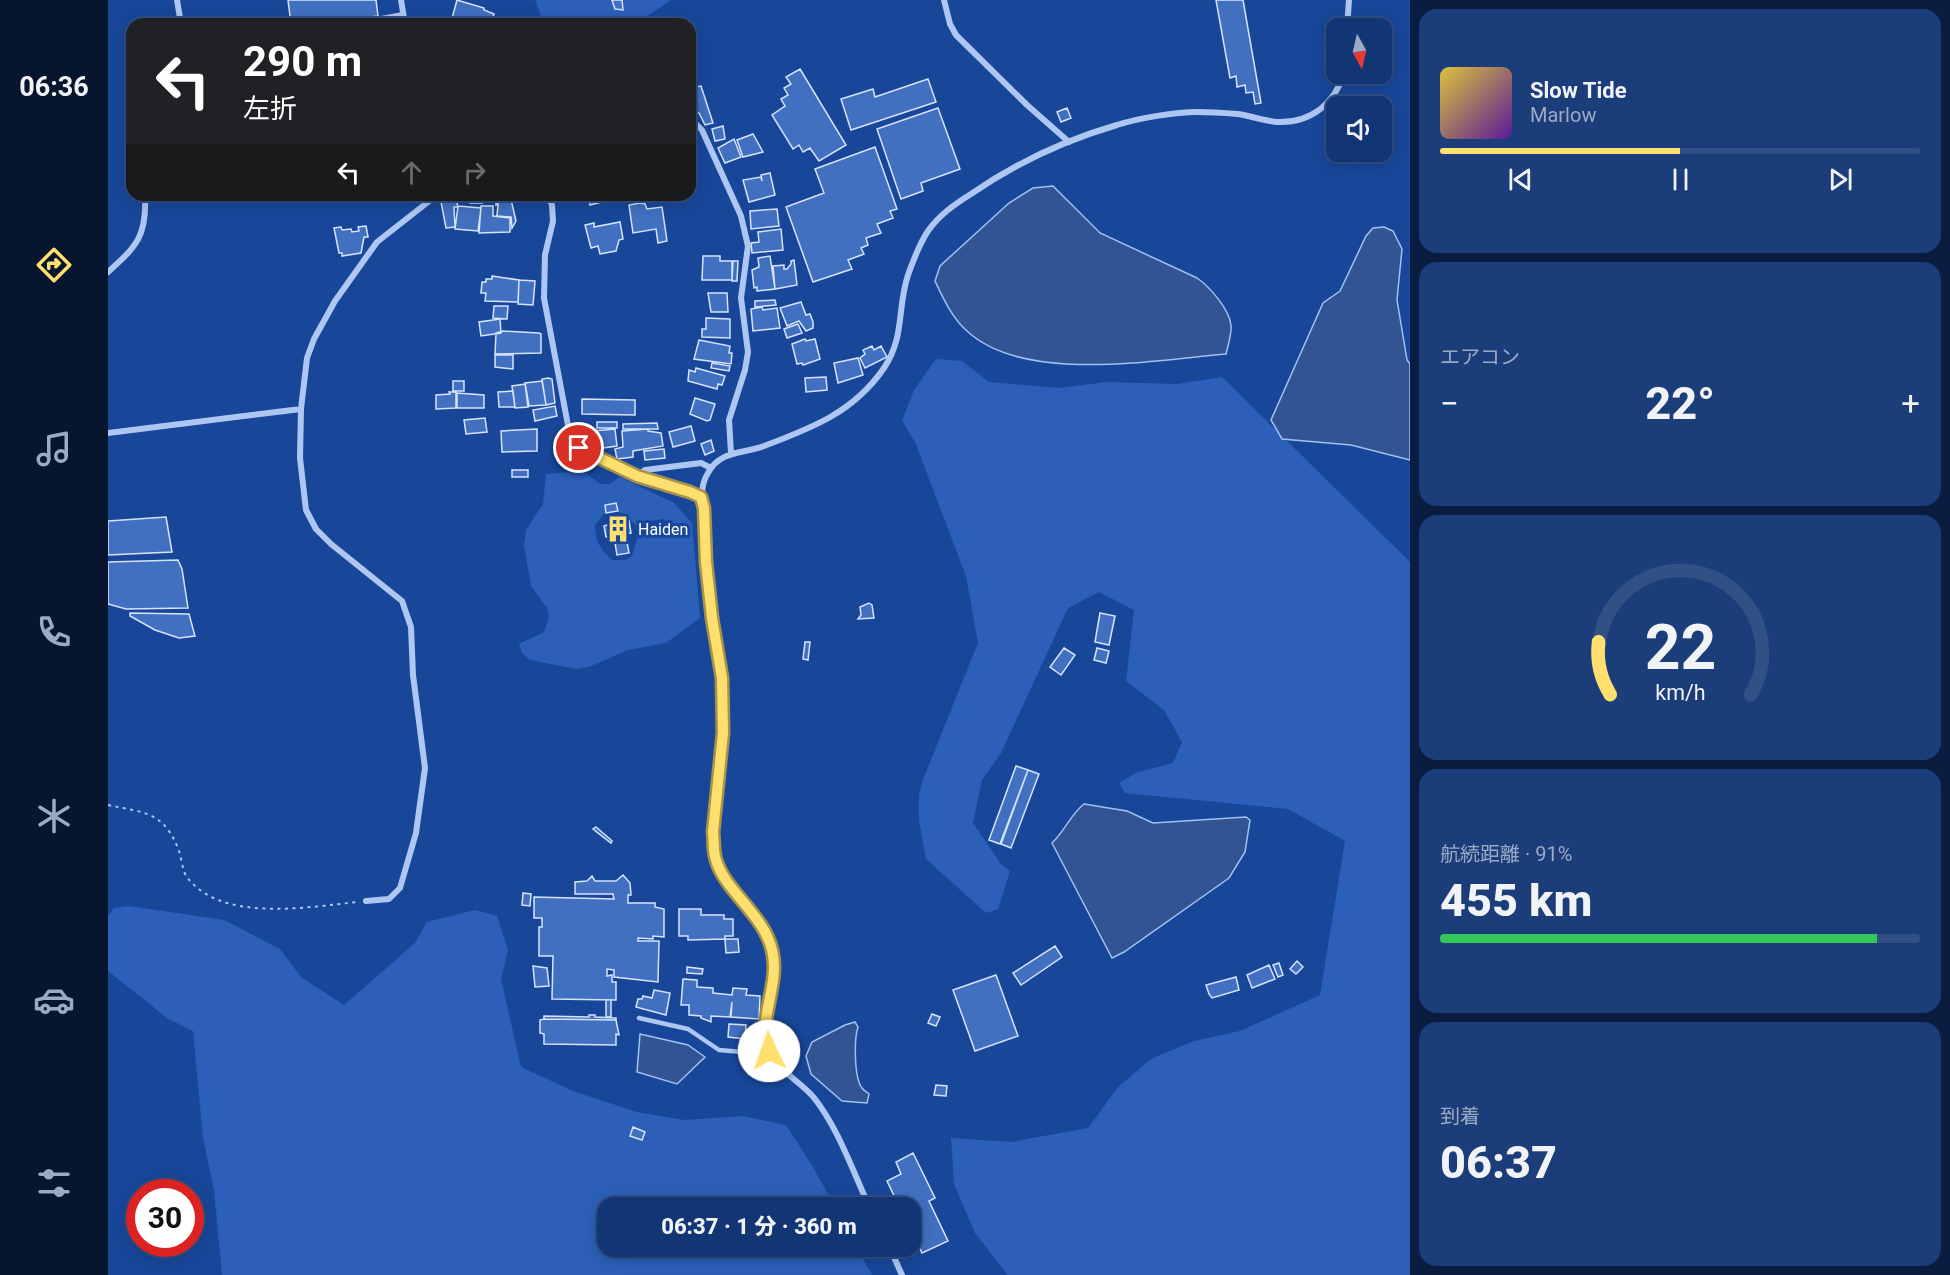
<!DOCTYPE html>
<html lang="ja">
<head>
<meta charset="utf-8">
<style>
  body { margin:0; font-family:Roboto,"Noto Sans JP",sans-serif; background:#1b3d79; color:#f1f3f6; height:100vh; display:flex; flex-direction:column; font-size:22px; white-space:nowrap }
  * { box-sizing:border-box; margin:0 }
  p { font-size:20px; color:#9cabc5 }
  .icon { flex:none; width:33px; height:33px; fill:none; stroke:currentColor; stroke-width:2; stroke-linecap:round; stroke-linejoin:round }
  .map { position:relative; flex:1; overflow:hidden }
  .sheet { display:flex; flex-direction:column; gap:9px; padding:9px; background:#0a1d40; width:540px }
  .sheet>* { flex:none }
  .top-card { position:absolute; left:18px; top:18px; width:570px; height:183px; border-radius:18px; box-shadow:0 3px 15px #0003,0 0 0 2px #315086; background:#202124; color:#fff; overflow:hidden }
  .needle { width:39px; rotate:172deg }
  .buttons { position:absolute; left:1218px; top:18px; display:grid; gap:12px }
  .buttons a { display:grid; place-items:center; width:66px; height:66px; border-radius:12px; background:#123574; box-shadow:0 3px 15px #0003,0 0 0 2px #315086; font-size:30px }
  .speed { position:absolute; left:18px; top:1179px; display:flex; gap:12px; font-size:30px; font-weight:700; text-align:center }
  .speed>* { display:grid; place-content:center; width:78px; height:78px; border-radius:50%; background:#123574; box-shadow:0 3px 15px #0003,0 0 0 2px #315086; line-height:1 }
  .speed .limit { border:9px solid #d22; background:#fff; color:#111 }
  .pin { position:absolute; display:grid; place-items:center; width:51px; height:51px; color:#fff; margin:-26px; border:3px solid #fff; border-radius:50%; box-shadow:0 2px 6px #0007 }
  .me { position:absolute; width:66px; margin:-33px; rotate:357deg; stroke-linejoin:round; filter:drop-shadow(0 0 4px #0008) }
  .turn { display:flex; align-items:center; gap:21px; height:126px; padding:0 18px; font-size:27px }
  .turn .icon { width:78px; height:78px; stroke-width:2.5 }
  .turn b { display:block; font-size:42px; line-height:51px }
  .lanes { display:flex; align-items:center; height:57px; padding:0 18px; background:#0003; justify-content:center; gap:30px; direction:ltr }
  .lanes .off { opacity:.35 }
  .big { font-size:45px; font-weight:800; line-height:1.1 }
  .sheet .widget { flex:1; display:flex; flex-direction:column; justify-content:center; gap:9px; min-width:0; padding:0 21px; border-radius:18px; background:#1b3d79 }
  .sheet .dial { align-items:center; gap:0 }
  .dial svg { height:156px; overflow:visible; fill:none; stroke:#315086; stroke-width:7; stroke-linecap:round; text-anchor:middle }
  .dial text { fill:#f1f3f6; stroke:none }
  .song { display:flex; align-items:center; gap:18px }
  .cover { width:72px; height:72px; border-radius:9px; background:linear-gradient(135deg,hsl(50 70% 55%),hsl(270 70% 35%)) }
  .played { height:6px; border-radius:3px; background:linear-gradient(90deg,#ffe06e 50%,#315086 50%) }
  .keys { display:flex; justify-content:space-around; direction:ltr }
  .heat { display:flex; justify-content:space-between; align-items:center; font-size:33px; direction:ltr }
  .charge { height:9px; border-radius:4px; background:linear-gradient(90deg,#34c759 91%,#315086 0) }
  .trip { position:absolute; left:489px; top:1197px; width:324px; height:60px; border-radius:18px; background:#123574; box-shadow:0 3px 15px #0003,0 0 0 2px #315086; font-weight:800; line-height:60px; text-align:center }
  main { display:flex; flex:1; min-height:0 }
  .tabs { display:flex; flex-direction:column; width:108px; justify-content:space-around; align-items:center; background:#07152e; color:#9cabc5 }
  .tabs .icon { width:42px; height:42px }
  .tabs .on { color:#ffe06e }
  .tabs b { font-size:27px; color:#f1f3f6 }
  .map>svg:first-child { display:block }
  .green { fill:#2b5fb8; fill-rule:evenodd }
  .water { fill:#325492; stroke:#a0c1f4; stroke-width:1.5 }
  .building { fill:#4170c1; stroke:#d5e4fc; stroke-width:1.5 }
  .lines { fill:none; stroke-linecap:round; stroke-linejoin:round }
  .path { stroke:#aec7f2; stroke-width:2; stroke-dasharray:3 4.5; stroke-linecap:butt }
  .service { stroke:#aec7f2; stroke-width:4.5 }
  .minor { stroke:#aec7f2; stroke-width:6 }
  .route-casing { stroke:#a69248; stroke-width:15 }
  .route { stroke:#ffe06e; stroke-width:10 }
  .labels { text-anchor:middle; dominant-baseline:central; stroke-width:6; stroke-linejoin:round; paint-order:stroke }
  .poi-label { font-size:16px; fill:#fff; stroke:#18479a; text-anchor:start }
</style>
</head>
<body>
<main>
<nav class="tabs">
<b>06:36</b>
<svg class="icon on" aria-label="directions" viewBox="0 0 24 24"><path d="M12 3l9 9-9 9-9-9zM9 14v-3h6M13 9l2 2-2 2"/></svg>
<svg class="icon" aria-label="music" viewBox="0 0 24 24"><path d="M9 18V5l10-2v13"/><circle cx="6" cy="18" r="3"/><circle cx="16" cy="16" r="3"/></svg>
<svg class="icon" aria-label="phone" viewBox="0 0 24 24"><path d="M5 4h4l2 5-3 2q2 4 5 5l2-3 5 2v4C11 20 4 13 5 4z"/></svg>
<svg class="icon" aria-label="climate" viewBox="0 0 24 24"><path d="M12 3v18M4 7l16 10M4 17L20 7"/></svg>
<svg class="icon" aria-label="car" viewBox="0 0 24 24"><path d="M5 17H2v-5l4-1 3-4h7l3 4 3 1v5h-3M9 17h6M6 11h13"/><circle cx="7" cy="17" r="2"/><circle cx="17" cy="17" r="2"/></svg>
<svg class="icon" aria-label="filters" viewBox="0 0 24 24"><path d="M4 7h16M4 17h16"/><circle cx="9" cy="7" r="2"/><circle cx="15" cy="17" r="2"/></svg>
</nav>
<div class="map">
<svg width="1302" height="1275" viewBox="0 0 1302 1275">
  <rect width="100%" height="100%" fill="#18479a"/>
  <path class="green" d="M427 0H563L528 24H436Z
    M828 359 854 361 881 382 950 388 999 382 1069 384 1114 377 1302 562V1275H900L867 1233 846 1184 843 1138 903 1142 980 1128 1010 1087 1043 1059 1086 1041 1132 1031 1212 995 1237 841 1180 809 1017 793 1011 783 1030 772 1065 763 1074 742 1056 710 1018 681 1026 610 991 592 960 608 893 753 874 780 865 823 893 864 902 871 890 909 878 913 818 859 811 821V793L816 777 870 643 858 576 807 442 794 421 806 390Z
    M475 471 492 484H502L512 477 566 503 584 523 592 618 558 643 520 650 481 667 468 669 422 660 414 653 411 644 436 632 441 618 439 608 423 586 416 545 418 530 435 504 438 474ZM500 509 514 513 529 526 536 522 556 519 559 522 547 535 536 532 531 533 524 556 517 560H504C492 549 487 541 487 525Z
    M21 906 116 920 172 949 193 977 236 1005 307 943 319 922 367 910 389 916 400 950 393 979 413 1067 465 1091 529 1112 576 1120 635 1116 678 1125 705 1167 727 1207 500 1208V1246L748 1247 764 1275H114L106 1190 95 1138 85 1031 59 1018 0 971V916L6 908Z"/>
  <path class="water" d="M945 186 992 233 1089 278C1102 287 1121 309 1123 325 1124 334 1120 345 1118 354 1046 360 916 384 859 331 844 318 835 298 827 281L832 266 901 203 925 188Z
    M1276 227 1285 231 1294 249 1289 300 1299 360 1302 364V460L1243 445 1174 439 1163 420 1215 303 1232 291 1258 236 1265 228Z
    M976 804 1019 811 1045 823 1138 817 1142 820 1137 852 1121 878 1016 952 1004 958 944 843C957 831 962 815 976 804Z
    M747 1022 750 1027C746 1039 746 1078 754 1088 756 1091 759 1092 761 1094L759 1103 734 1101 703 1074 698 1056 704 1042 737 1025Z
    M532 1034 580 1045 597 1057 569 1084 529 1072Z"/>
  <path class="building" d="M180 0H268L270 16 209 24H183Z
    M349 0 376 8V10L386 14 383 24H347L343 22Z
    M504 0H514L515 10 507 9Z
    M1108 0H1135L1153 103 1147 104 1145 92 1138 93 1137 85 1129 87 1128 76 1122 78Z
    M692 69 738 145 711 161 702 148 695 152 691 145 685 149 664 115 677 106 673 99 680 95 676 88 683 84 678 77Z
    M820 79 828 102 743 130 733 99 765 89 767 97Z
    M593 86 605 123 597 125 591 113 587 114 582 106V88Z
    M830 108 852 169 813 183 815 191 793 199 769 129Z
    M959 108 963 118 953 122 949 112Z
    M615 126 617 139 607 141 604 129Z
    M645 134 655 152 635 157 629 140Z
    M626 139 633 157 617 163 610 148Z
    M767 147 789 209 782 211 785 218 769 224 773 233 758 238 760 245 753 248 756 254 740 260 744 269 705 282 678 207 716 193 707 169Z
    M662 173 667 195 641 202 635 180 653 177 654 181 653 175Z
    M345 195H347L350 207H346L347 227 338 228 333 202Z
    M362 195H373L374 203H362Z
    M388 195H402L408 221 404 228 403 217 389 216 390 204 388 205Z
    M480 195H492L494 202 482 205Z
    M532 203 537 204 539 209 554 207 559 241 550 243 548 229 525 233 521 205Z
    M350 206 373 208 370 231 347 229Z
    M373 206H385V216L402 218V232L371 233Z
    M669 209 671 226 643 229 642 211Z
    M512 222 515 239 511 240 508 251 492 254 490 246 483 248 477 225 486 223V227Z
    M258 226 260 237H256L253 253 234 256V253H231L226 228 233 227 234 230 243 229 244 232 251 231 250 227Z
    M673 229 675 250 644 253 643 243 651 242 650 232Z
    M595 256H612V261H624V280H594Z
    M662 256 667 289 649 291V287L646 288 644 270 651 267 650 258Z
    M686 260 689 285 667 289 665 266 676 265V269H679L683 264V261Z
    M625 261H630L629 281H624Z
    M384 276 411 280 410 302 377 301 378 293H373L374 282H378V279H384Z
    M411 280 427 281 425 305 410 304Z
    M600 293H619L620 312H603Z
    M667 300 668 305 647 307V301Z
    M693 302 698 315 702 314 705 322V328L698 331 691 321 679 326 672 308Z
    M386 306H400L399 319 385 318Z
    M654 307 655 310 669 308 672 328 645 331 643 309Z
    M598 318 622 319V338L594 337V329H598Z
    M392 319 393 333 373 336 371 322Z
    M690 324 694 333 679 338 676 329Z
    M395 331 431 333 433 334V353L387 354 388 333Z
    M697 339 698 341 707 339 712 359 695 365 694 363 689 364 684 344Z
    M591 340 622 346 621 353H624L623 364 586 359Z
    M764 346 766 350 773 346 779 357 757 368 752 358 757 354 755 350Z
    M387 355H405V369L387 367Z
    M750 358 755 375 730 383 726 363Z
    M604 363 622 366 621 371 603 368Z
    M588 368 617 376 614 385 610 384 609 389 580 381 581 370 587 372Z
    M718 377 719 390 698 392 697 378Z
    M440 378 444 379 447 403 438 405 434 379Z
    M345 381H356V391H345Z
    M434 381 438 405 421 406 417 383Z
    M417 384 420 407 407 408 404 386Z
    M405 391 407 407H391L390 392Z
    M341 392H348V408L328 409V395L342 394Z
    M349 393 376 395V408H349Z
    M587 398 607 404 602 420 599 421 582 414Z
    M474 399 527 400V415L474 414Z
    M447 406 449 416 427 421 425 410Z
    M377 418 379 432 358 434 356 420Z
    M489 422H509V428H489Z
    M549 423 550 429H515V424Z
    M583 426 587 441 565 447 561 432Z
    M429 429V451L394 452 393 431Z
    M507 429 509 446 488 449 485 431Z
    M540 429V431L553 433 555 446 525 451V457L509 459 507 449 515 447 514 431Z
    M603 440 606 451 597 455 593 444Z
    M556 449 557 458 537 460 536 451Z
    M404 470H420V477H404Z
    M508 503 510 511 498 513 497 505Z
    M58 517 64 552 0 555V521Z
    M514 520V523L521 521 523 533 516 534 517 540 507 542 506 536 498 537 496 526Z
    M519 542 521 553 509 555 507 543Z
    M70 560 74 569 80 608 18 609 0 604V562Z
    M761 603 764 605 766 618 750 619 753 615 752 607Z
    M22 613 81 614 87 636 71 638 47 630 22 616Z
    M992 613 1007 616 1001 645 987 642Z
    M697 642H702L700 660 695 659Z
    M956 648 967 655 953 675 942 667Z
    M989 648 1001 651 998 663 986 660Z
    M908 766 920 770 892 844 881 840Z
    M920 770 931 774 903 848 893 844Z
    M488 827 502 839 504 841 503 843 485 829Z
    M515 875 522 883 523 895H520V903H547V907L556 909V937L545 936V939L530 938V941H551L550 982 506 977V970L499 969V976L504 975V982H508V1000L444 999 445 956H431V927H434V918H426V897L506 899 505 894H467V882L479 881 484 876 487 881H508Z
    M415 893 423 894 422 906 414 905Z
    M571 909H593V915H616V919H625V936H617V939L580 940V936H571Z
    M617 939H630L631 952 618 953Z
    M947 946 954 957 913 985 905 973Z
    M1189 961 1195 967 1188 974 1182 969Z
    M1171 963 1175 975 1170 977 1165 965Z
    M1161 965 1167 979 1144 988 1139 975Z
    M425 966 439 968 441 986 427 987Z
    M579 967 595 969 594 974 579 973Z
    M888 975 910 1036 867 1051 845 990Z
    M1128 977 1131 990 1104 998 1101 994 1098 985Z
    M575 979 589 980V987L605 988V993L624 995 625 988 639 989 638 995 652 996 651 1019 623 1017 624 1002 622 1017 603 1016V1022L593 1018V1016L581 1015V1005H573Z
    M546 990 562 993 558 1015 528 1007 530 999H534L535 996 544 998Z
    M498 1000H503V1017H498Z
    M824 1014 832 1017 828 1026 820 1023Z
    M481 1015H487V1017L508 1018V1020L436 1019V1016L481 1017Z
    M436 1019 508 1020 511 1035 508 1034V1045L436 1044V1034L432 1033V1020Z
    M621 1024 638 1025 637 1039 620 1037Z
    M828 1085 839 1086 838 1096 826 1095Z
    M525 1127 537 1132 534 1140 522 1136Z
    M805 1153 827 1198 821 1201 840 1241 814 1253 802 1229V1208H792L779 1181 793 1174 788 1162Z"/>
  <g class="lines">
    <path class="path" d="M0 805C37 813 56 811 71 851 74 859 74 871 79 877 113 923 201 907 249 902"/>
    <path class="service" d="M531 1018 580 1029 611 1050 646 1053 661 1051"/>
    <path class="minor" d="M69 0 73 24
      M293 0 297 24
      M836 0 842 24 848 35 919 105 961 142
      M246 24 295 15
      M1239 28 1241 0
      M582 118 594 130 633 216 640 246 633 298 640 352 637 370 621 420 623 453
      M439 195 444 205 445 221 437 255 436 298 462 436 471 448 529 476 582 492 593 497
      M0 272C29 246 39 236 37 195
      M0 433 193 409
      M529 476 537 470 593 463 603 468
      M258 901 281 899 292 888 308 833 317 768 305 675 303 627 294 601 223 544 208 529 198 510 192 458 193 409 199 358 206 339 227 301 269 242 329 195
      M762 1208C745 1172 731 1130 707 1099 694 1082 672 1073 662 1053 648 1023 672 982 664 948 654 914 617 892 608 859 602 839 607 815 609 795 613 755 619 713 614 673 606 620 597 574 596 520 596 503 590 489 600 473 612 450 635 454 656 446 704 428 746 412 776 368 797 337 789 308 800 275 806 259 811 244 820 231 831 215 847 204 863 194 908 163 957 140 1009 125 1031 118 1067 112 1089 112 1103 112 1117 113 1130 114 1143 116 1156 121 1170 122 1203 123 1226 104 1236 74
      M781 1246 794 1275"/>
  </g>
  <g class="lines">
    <g class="route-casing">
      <path id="route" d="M471 448 529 476 582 492 593 497 596 508 598 562 604 618 614 678 615 733 605 832C606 841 605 851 608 860 617 891 656 915 664 950 671 978 657 1005 657 1033 657 1038 660 1045 661 1051"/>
    </g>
    <use href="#route" class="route"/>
  </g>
  <defs>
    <g id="building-bare" transform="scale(2.07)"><path d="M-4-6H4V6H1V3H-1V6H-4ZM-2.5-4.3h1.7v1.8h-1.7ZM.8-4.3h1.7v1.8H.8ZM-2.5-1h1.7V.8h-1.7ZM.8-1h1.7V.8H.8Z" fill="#ffe06e" stroke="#18479a" stroke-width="2.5" paint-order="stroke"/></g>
  </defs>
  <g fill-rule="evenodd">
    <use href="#building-bare" x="510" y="529"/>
  </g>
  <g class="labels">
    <g class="poi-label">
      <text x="530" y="529">Haiden</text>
    </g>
  </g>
</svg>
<div class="buttons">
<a><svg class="needle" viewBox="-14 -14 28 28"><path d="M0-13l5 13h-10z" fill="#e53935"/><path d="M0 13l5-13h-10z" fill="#9cabc5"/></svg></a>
<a><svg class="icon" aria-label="sound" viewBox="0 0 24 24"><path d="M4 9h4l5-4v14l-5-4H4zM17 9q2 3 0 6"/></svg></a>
</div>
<div class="speed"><div class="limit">30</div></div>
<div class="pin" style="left:471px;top:448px;background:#d93025"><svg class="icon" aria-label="arrive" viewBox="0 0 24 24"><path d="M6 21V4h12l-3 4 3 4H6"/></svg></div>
<svg class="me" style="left:661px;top:1051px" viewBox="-20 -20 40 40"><circle r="19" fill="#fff"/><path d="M0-13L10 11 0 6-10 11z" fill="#ffe06e"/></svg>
<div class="trip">06:37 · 1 分 · 360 m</div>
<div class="top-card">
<div class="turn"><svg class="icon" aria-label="left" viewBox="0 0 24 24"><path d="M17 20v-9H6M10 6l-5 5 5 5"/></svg><div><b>290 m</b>左折</div></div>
<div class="lanes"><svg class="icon" aria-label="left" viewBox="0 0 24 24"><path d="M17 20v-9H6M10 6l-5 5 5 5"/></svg><svg class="icon off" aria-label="ahead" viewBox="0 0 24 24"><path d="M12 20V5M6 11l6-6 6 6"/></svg><svg class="icon off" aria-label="right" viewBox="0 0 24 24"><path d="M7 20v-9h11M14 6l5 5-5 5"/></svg></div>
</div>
</div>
<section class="sheet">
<div class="widget">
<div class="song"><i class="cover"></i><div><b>Slow Tide</b><p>Marlow</p></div></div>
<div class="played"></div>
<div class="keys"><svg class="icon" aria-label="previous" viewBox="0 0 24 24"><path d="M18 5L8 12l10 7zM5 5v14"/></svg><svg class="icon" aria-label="pause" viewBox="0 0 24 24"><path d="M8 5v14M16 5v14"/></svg><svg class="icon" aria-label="next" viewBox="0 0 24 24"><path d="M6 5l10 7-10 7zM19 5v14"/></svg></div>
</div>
<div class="widget"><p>エアコン</p>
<div class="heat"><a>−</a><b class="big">22°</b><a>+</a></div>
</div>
<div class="widget dial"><svg viewBox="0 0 100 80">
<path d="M14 69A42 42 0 1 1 86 69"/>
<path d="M14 69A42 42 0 0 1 8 42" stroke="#ffe06e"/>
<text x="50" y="56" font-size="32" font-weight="700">22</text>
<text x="50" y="72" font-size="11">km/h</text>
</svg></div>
<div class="widget"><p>航続距離 · 91%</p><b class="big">455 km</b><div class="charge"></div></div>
<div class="widget"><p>到着</p><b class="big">06:37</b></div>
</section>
</main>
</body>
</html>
